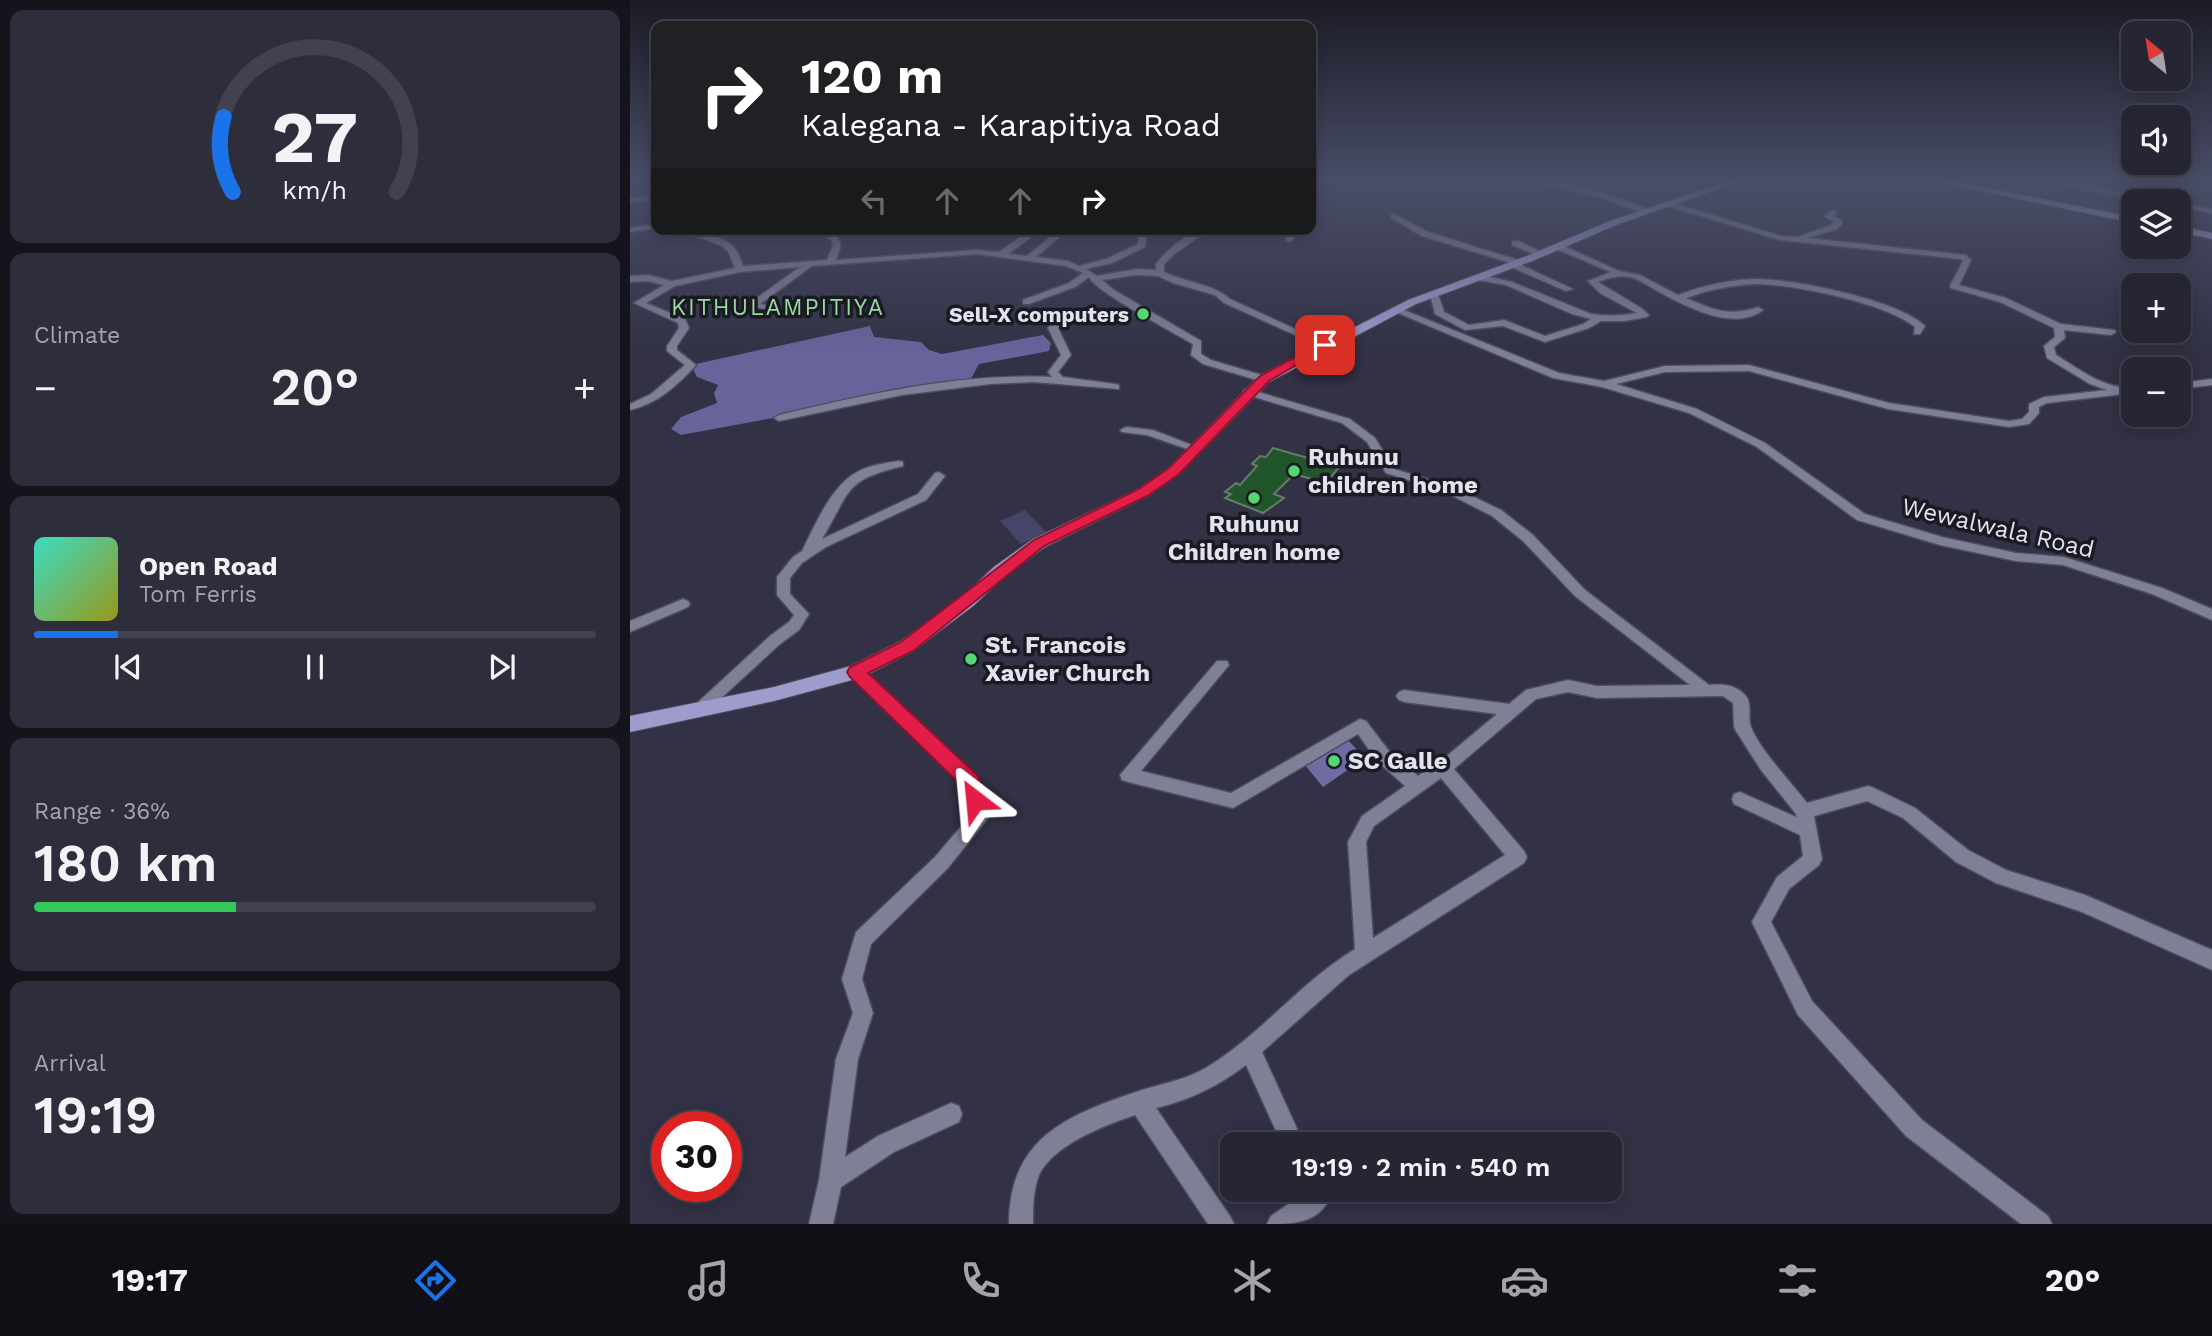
<!DOCTYPE html>
<html lang="en">
<head>
<meta charset="utf-8">
<style>
  body { margin:0; font-family:"Work Sans",sans-serif; background:#2e2d3c; color:#f1f3f6; height:100vh; display:flex; flex-direction:column; font-size:26px; white-space:nowrap }
  * { box-sizing:border-box; margin:0 }
  p { font-size:23px; color:#a4a5ac }
  .icon { flex:none; width:38px; height:38px; fill:none; stroke:currentColor; stroke-width:2; stroke-linecap:round; stroke-linejoin:round }
  .map { position:relative; flex:1; overflow:hidden }
  .drawer { display:flex; flex-direction:column; gap:10px; padding:10px; background:#15141d; width:630px }
  .drawer>* { flex:none }
  .hud { position:absolute; left:21px; top:21px; width:665px; height:214px; border-radius:14px; box-shadow:0 4px 18px #0003,0 0 0 2px #42424f; background:#202124; color:#fff; overflow:hidden }
  .needle { width:46px; rotate:330deg }
  .controls { position:absolute; left:1491px; top:21px; display:grid; gap:14px }
  .controls a { display:grid; place-items:center; width:70px; height:70px; border-radius:14px; background:#262534; box-shadow:0 4px 18px #0003,0 0 0 2px #42424f; font-size:35px }
  .speed { position:absolute; left:21px; top:1111px; display:flex; gap:14px; font-size:35px; font-weight:700; text-align:center }
  .speed>* { display:grid; place-content:center; width:91px; height:91px; border-radius:50%; background:#262534; box-shadow:0 4px 18px #0003,0 0 0 2px #42424f; line-height:1 }
  .speed .limit { border:10px solid #d22; background:#fff; color:#111 }
  .pin { position:absolute; display:grid; place-items:center; width:60px; height:60px; color:#fff; margin:-30px; border-radius:14px; box-shadow:0 4px 10px #0006 }
  .me { position:absolute; width:77px; margin:-38px; rotate:331deg; stroke-linejoin:round; filter:drop-shadow(0 0 5px #0008) }
  .turn { display:flex; align-items:center; gap:24px; height:147px; padding:0 35px; font-size:32px }
  .turn .icon { width:91px; height:91px; stroke-width:2.5 }
  .turn b { display:block; font-size:49px; line-height:60px }
  .lanes { display:flex; align-items:center; height:66px; padding:0 35px; background:#0003; justify-content:center; gap:35px; direction:ltr }
  .lanes .off { opacity:.35 }
  .big { font-size:52px; font-weight:600; line-height:1.1 }
  .drawer .widget { flex:1; display:flex; flex-direction:column; justify-content:center; gap:10px; min-width:0; padding:0 24px; border-radius:14px; background:#2e2d3c }
  .drawer .dial { align-items:center; gap:0 }
  .dial svg { height:182px; overflow:visible; fill:none; stroke:#42424f; stroke-width:7; stroke-linecap:round; text-anchor:middle }
  .dial text { fill:#f1f3f6; stroke:none }
  .song { display:flex; align-items:center; gap:21px }
  .cover { width:84px; height:84px; border-radius:10px; background:linear-gradient(135deg,hsl(170 70% 55%),hsl(60 70% 35%)) }
  .played { height:7px; border-radius:4px; background:linear-gradient(90deg,#1a73e8 15%,#42424f 15%) }
  .keys { display:flex; justify-content:space-around; direction:ltr }
  .heat { display:flex; justify-content:space-between; align-items:center; font-size:38px; direction:ltr }
  .charge { height:10px; border-radius:5px; background:linear-gradient(90deg,#34c759 36%,#42424f 0) }
  .trip { position:absolute; left:590px; top:1132px; width:402px; height:70px; border-radius:14px; background:#262534; box-shadow:0 4px 18px #0003,0 0 0 2px #42424f; font-weight:600; line-height:70px; text-align:center }
  .menu { display:flex; height:112px; justify-content:space-around; align-items:center; background:#0f0f15; color:#a4a5ac }
  .menu .icon { width:49px; height:49px }
  .menu .on { color:#1a73e8 }
  .menu b { font-size:32px; color:#f1f3f6 }
  main { display:flex; flex:1; min-height:0 }
  .map>svg:first-child { display:block }
  .green { fill:#474469 }
  .forest { fill:#67639b }
  .water { fill:#6f6ba4 }
  .lines { fill:none; stroke-linecap:round; stroke-linejoin:round }
  .stream { stroke:#6f6ba4; stroke-width:2 }
  .building { fill:#21552c; stroke:#677b69; stroke-width:2 }
  .minor-casing { stroke:#4e4d5e; stroke-width:3 }
  .major-casing { stroke:#4e4d5e; stroke-width:2 }
  .minor { fill:#7f7f96; fill-rule:evenodd }
  .major { fill:#9e9bcd; fill-rule:evenodd }
  .route { fill:#e11d48; stroke:#92132f; stroke-width:2 }
  .poi-dot { fill:#55d671; stroke:#1a1a23; stroke-width:2.5 }
  .labels { text-anchor:middle; dominant-baseline:central; stroke-width:7; stroke-linejoin:round; paint-order:stroke }
  .far-poi-label { font-size:21px; font-weight:bold; fill:#e3e2f0; stroke:#1a1a23; text-anchor:end }
  .far-quarter-label { font-size:23px; letter-spacing:2px; fill:#98d8a1; stroke:#1a1a23 }
  .poi-label { font-size:24px; font-weight:bold; fill:#e3e2f0; stroke:#1a1a23; text-anchor:start }
  .street-label { font-size:24px; fill:#e3e2f0; stroke:#1a1a23 }
</style>
</head>
<body>
<main>
<section class="drawer">
<div class="widget dial"><svg viewBox="0 0 100 80">
<path d="M14 69A42 42 0 1 1 86 69"/>
<path d="M14 69A42 42 0 0 1 10 36" stroke="#1a73e8"/>
<text x="50" y="56" font-size="32" font-weight="700">27</text>
<text x="50" y="72" font-size="11">km/h</text>
</svg></div>
<div class="widget"><p>Climate</p>
<div class="heat"><a>−</a><b class="big">20°</b><a>+</a></div>
</div>
<div class="widget">
<div class="song"><i class="cover"></i><div><b>Open Road</b><p>Tom Ferris</p></div></div>
<div class="played"></div>
<div class="keys"><svg class="icon" aria-label="previous" viewBox="0 0 24 24"><path d="M18 5L8 12l10 7zM5 5v14"/></svg><svg class="icon" aria-label="pause" viewBox="0 0 24 24"><path d="M8 5v14M16 5v14"/></svg><svg class="icon" aria-label="next" viewBox="0 0 24 24"><path d="M6 5l10 7-10 7zM19 5v14"/></svg></div>
</div>
<div class="widget"><p>Range · 36%</p><b class="big">180 km</b><div class="charge"></div></div>
<div class="widget"><p>Arrival</p><b class="big">19:19</b></div>
</section>
<div class="map">
<svg width="1582" height="1224" viewBox="0 0 1582 1224">
  <rect width="100%" height="100%" fill="#323145"/>
  <path class="green" d="M395 510 416 532 391 544 370 521Z"/>
  <path class="forest" d="M240 326 244 337 291 342 299 350 312 354 413 335 421 343 419 351 349 364 342 377 334 383 51 435 41 429 51 417 87 403 84 393 88 385 67 377 61 365Z"/>
  <path class="water" d="M715 737 735 758 693 787 674 764Z"/>
  <g class="lines">
    <path class="stream" d="M1407 181 1517 201
      M1549 207 1582 213"/>
  </g>
  <path class="building" d="M643 448 709 467 696 483 664 474 644 494 654 498 633 513 595 498 601 494 595 492 606 483 610 485 627 466 622 464 630 456 636 457Z"/>
  <g class="lines">
    <g class="minor-casing">
      <path id="minor" d="M901 181C932 181 993 195 1019 211L1012 213 969 197Z
        M1415 181H1431L1534 201H1519Z
        M26 196V200L0 202V198Z
        M1037 201 1151 236 1167 237 1201 225 1204 222 1194 216 1203 210 1207 212 1203 216 1212 220V224L1207 229 1178 238 1336 255 1341 260 1329 285 1376 298 1431 324 1484 330 1486 332 1481 335 1434 330 1435 338 1424 347 1426 355C1449 369 1475 390 1503 387V393L1417 403 1409 407V413L1399 424 1379 427 1258 409 1119 371 1035 372 986 384 1067 409 1135 443 1235 514 1312 537 1386 553 1434 557 1532 588 1582 609V620L1522 594 1433 565 1386 561 1310 545 1227 520 1127 447 1059 413 972 387 923 378 761 310 769 308 929 373 974 381 1035 366 1119 365 1259 403 1379 421 1392 419 1399 412V404L1414 397 1477 390 1460 384 1417 358 1414 346 1425 337 1424 328 1370 302 1321 288 1320 286 1333 261 1331 259 1150 240 1034 205 1033 203Z
        M1549 203 1582 209V213L1549 207Z
        M764 214 798 232 891 261V265L943 289 936 291 881 267V263L792 236 761 218 760 216Z
        M26 224V228L0 232V228Z
        M48 229C63 229 98 237 106 250 109 255 111 261 113 266L197 260 203 246 202 241 194 234 203 229H215L204 235C214 242 210 249 206 260L347 250 369 252 393 235V229H401L400 238 378 254 397 256 430 229H439L406 257 438 261 449 266 476 259 508 244 509 229H517L515 247 482 263 456 269 467 276 506 269 526 270V264C538 249 560 229 580 229L543 255 534 264V272C555 282 583 284 600 299L700 345 692 347 594 303 585 295 543 283 528 276 506 275 472 280 484 290 571 341V354L581 360 638 377V381H630L573 364 561 355 563 344C543 332 466 292 459 277L445 287 399 304H393V300L439 283 453 273 436 266 347 254 182 266 130 304 170 312 172 314 167 317 117 305 170 267 110 272 45 286 16 303 55 319 59 328 47 346V350L66 365C48 385 27 404 0 410V404L21 394 55 365 37 351V346L49 328 48 323 4 303 34 285 18 281 0 282V276L18 275 42 281 105 268 98 251 92 246Z
        M659 229H667L663 240 659 242 655 240Z
        M882 241H888L916 254 909 256 882 245Z
        M926 245H932L989 271 1010 275 1048 295C1072 286 1097 280 1123 279 1161 278 1269 300 1295 326L1290 334H1284L1285 327C1256 303 1163 284 1125 284 1101 285 1078 290 1056 298 1084 310 1098 317 1128 307L1133 310C1104 332 1057 307 1029 292 1020 287 1011 280 1000 277 989 275 978 278 968 282L1011 308 1019 315 1017 317 994 321H971L959 328 915 342 873 326 835 330 805 314 800 294 804 291 808 294 814 312 839 325 874 320 915 336 953 324 961 319 942 314 876 285 848 280 847 278 851 275 882 282 961 314C976 316 990 316 1007 313L970 293 958 281 981 272 926 249Z
        M423 317 432 322 428 328 441 355 428 372 433 377 485 384 489 385V389L404 382 360 384 272 395 149 421 144 418 149 415C238 394 330 373 422 377L418 372 431 355 418 328 422 323 418 320Z
        M1582 379V385L1549 389V383Z
        M618 389 720 419 745 438 764 469 821 486 871 510 903 535 955 590 1079 685C1093 684 1104 684 1115 695 1123 703 1117 717 1121 727 1129 749 1162 783 1177 803L1238 786 1244 788 1285 808 1338 850 1376 870 1455 895 1582 950V970L1452 912 1366 883 1326 862 1273 818 1237 801 1184 816 1192 859 1189 865 1159 889 1141 922 1182 1001 1292 1120 1418 1216 1422 1224H1391L1276 1136 1168 1015 1122 922 1147 877 1173 856 1170 835 1104 804 1102 799 1104 794 1110 792 1166 817V814L1131 770 1106 731 1104 727 1103 703 1093 696 967 698 938 692 906 699 824 769 894 851 897 857 894 863 719 975 632 1052 674 1144H652L616 1065C588 1086 560 1100 526 1108L600 1216 604 1224H578L505 1115C475 1125 423 1145 409 1175 403 1190 403 1208 403 1224H379C379 1138 437 1115 509 1091 533 1083 557 1080 579 1066 632 1033 671 982 725 949L718 842 732 816 775 786 747 761 728 734 603 808 498 782 492 780 490 775 587 661H597L599 665 511 771 601 793 730 719 736 721 759 751 788 776 818 755 867 714 774 702 769 700 766 696 769 692 774 690 879 704 896 690 938 680 967 686 1060 685 945 596 893 541 862 516 813 491 756 473 737 442 712 423 614 394V390ZM811 778 875 855 743 938 736 842 744 826Z
        M496 427 523 430 572 449 566 452 517 435 492 432 490 430Z
        M269 461 273 462V466C213 480 221 491 192 539L288 494 305 473 309 472 315 476 296 500 196 547 172 563 160 578V594L179 614 169 630 150 644 76 712 71 714 66 712 63 708 66 704 140 636 159 622 164 615 147 595V577L163 557 172 551C185 526 200 487 227 472 240 465 255 463 269 461Z
        M53 599 58 601 60 604 58 607 0 632V621Z
        M226 666 231 668 347 777 358 818 317 869 241 944 232 979 243 1013 228 1059 215 1157 248 1136 321 1103 329 1106 332 1114 329 1122 264 1152 211 1187 203 1224H179L189 1180 206 1059 223 1013 212 979 226 932 305 857 340 816 333 785 221 676 219 672 221 668Z
        M672 1190H697L700 1197C689 1224 661 1224 637 1224L641 1216 674 1193Z"/>
    </g>
    <g class="major-casing">
      <path id="major" d="M1098 181H1111L986 225 905 260 786 304 639 382 549 474 519 495 415 547 376 575 343 606 283 651 233 677 144 701 0 732V716L144 687 221 666 271 641 331 598 364 567 403 539 509 489 539 468 629 376 778 300 897 256 980 221Z
        M1304 181H1322L1503 217V223Z
        M1549 226 1582 233V239L1549 232Z"/>
    </g>
    <use href="#minor" class="minor"/>
    <use href="#major" class="major"/>
  </g>
  <linearGradient id="sky" x2="0" y2="1"><stop stop-color="#1c1b26"/><stop offset="0.51" stop-color="#494e68"/><stop offset="1" stop-color="#494e68" stop-opacity="0"/></linearGradient>
  <rect width="1582" height="353" fill="url(#sky)"/>
  <path class="route" d="M692 343 701 345 639 381 549 474 519 495 414 546 283 651 238 673 348 776 355 800 352 806H338L332 786 220 677 217 672 220 667 271 642 404 540 509 489 539 468 630 376Z"/>
  <g class="poi-dot">
    <circle cx="513" cy="314" r="7"/>
    <circle cx="664" cy="471" r="7"/>
    <circle cx="624" cy="498" r="7"/>
    <circle cx="341" cy="659" r="7"/>
    <circle cx="704" cy="761" r="7"/>
  </g>
  <g class="labels">
    <g class="far-poi-label">
      <text x="499" y="314">Sell-X computers</text>
    </g>
    <g class="far-quarter-label">
      <text x="148" y="307">KITHULAMPITIYA</text>
    </g>
    <g class="poi-label">
      <text x="678" y="457">Ruhunu<tspan x="678" dy="28">children home</tspan></text>
      <text x="624" y="524" text-anchor="middle">Ruhunu<tspan x="624" dy="28">Children home</tspan></text>
      <text x="355" y="645">St. Francois<tspan x="355" dy="28">Xavier Church</tspan></text>
      <text x="718" y="761">SC Galle</text>
    </g>
    <g class="street-label">
      <text transform="translate(1368 528) rotate(13)">Wewalwala Road</text>
    </g>
  </g>
</svg>
<div class="controls">
<a><svg class="needle" viewBox="-14 -14 28 28"><path d="M0-13l5 13h-10z" fill="#e53935"/><path d="M0 13l5-13h-10z" fill="#a4a5ac"/></svg></a>
<a><svg class="icon" aria-label="sound" viewBox="0 0 24 24"><path d="M4 9h4l5-4v14l-5-4H4zM17 9q2 3 0 6"/></svg></a>
<a><svg class="icon" aria-label="layers" viewBox="0 0 24 24"><path d="M12 4l9 5-9 5-9-5zM3 14l9 5 9-5"/></svg></a>
<a>+</a>
<a>−</a>
</div>
<div class="speed"><div class="limit">30</div></div>
<div class="pin" style="left:695px;top:345px;background:#d93025"><svg class="icon" aria-label="arrive" viewBox="0 0 24 24"><path d="M6 21V4h12l-3 4 3 4H6"/></svg></div>
<svg class="me" style="left:345px;top:800px" viewBox="-20 -20 40 40"><path d="M0-17L14 15 0 8-14 15z" fill="#e11d48" stroke="#fff" stroke-width="4"/></svg>
<div class="trip">19:19 · 2 min · 540 m</div>
<div class="hud">
<div class="turn"><svg class="icon" aria-label="right" viewBox="0 0 24 24"><path d="M7 20v-9h11M14 6l5 5-5 5"/></svg><div><b>120 m</b>Kalegana - Karapitiya Road</div></div>
<div class="lanes"><svg class="icon off" aria-label="left" viewBox="0 0 24 24"><path d="M17 20v-9H6M10 6l-5 5 5 5"/></svg><svg class="icon off" aria-label="ahead" viewBox="0 0 24 24"><path d="M12 20V5M6 11l6-6 6 6"/></svg><svg class="icon off" aria-label="ahead" viewBox="0 0 24 24"><path d="M12 20V5M6 11l6-6 6 6"/></svg><svg class="icon" aria-label="right" viewBox="0 0 24 24"><path d="M7 20v-9h11M14 6l5 5-5 5"/></svg></div>
</div>
</div>
</main>
<nav class="menu">
<b>19:17</b>
<svg class="icon on" aria-label="directions" viewBox="0 0 24 24"><path d="M12 3l9 9-9 9-9-9zM9 14v-3h6M13 9l2 2-2 2"/></svg>
<svg class="icon" aria-label="music" viewBox="0 0 24 24"><path d="M9 18V5l10-2v13"/><circle cx="6" cy="18" r="3"/><circle cx="16" cy="16" r="3"/></svg>
<svg class="icon" aria-label="phone" viewBox="0 0 24 24"><path d="M5 4h4l2 5-3 2q2 4 5 5l2-3 5 2v4C11 20 4 13 5 4z"/></svg>
<svg class="icon" aria-label="climate" viewBox="0 0 24 24"><path d="M12 3v18M4 7l16 10M4 17L20 7"/></svg>
<svg class="icon" aria-label="car" viewBox="0 0 24 24"><path d="M5 17H2v-5l4-1 3-4h7l3 4 3 1v5h-3M9 17h6M6 11h13"/><circle cx="7" cy="17" r="2"/><circle cx="17" cy="17" r="2"/></svg>
<svg class="icon" aria-label="filters" viewBox="0 0 24 24"><path d="M4 7h16M4 17h16"/><circle cx="9" cy="7" r="2"/><circle cx="15" cy="17" r="2"/></svg>
<b>20°</b>
</nav>
</body>
</html>
